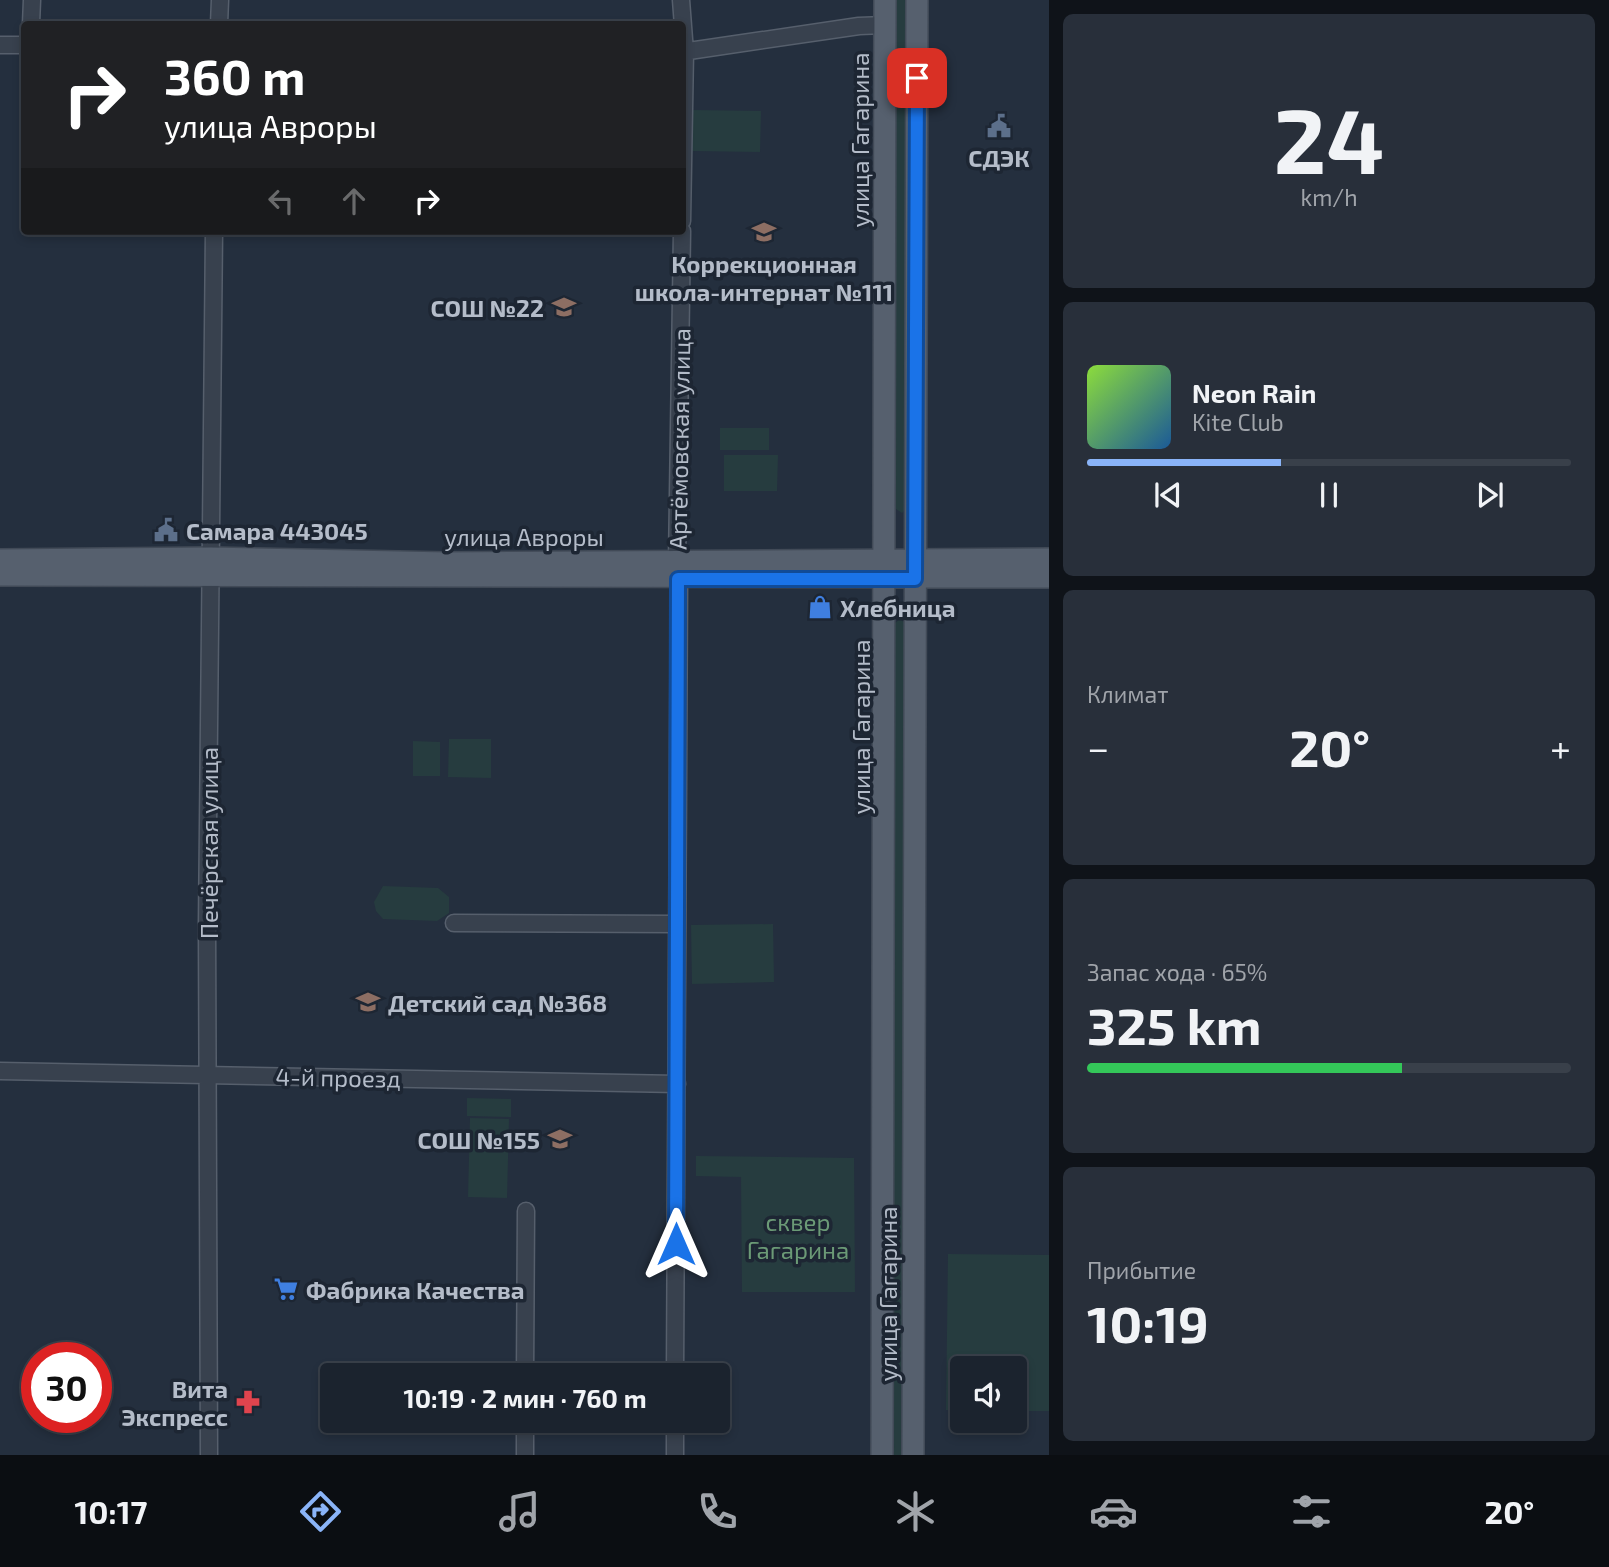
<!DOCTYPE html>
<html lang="ru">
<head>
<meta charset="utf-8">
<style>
  body { margin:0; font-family:"Exo 2",sans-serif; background:#282f3a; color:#f1f3f6; height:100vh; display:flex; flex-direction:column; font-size:26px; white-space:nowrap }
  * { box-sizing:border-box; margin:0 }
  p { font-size:23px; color:#a0a4aa }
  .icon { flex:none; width:38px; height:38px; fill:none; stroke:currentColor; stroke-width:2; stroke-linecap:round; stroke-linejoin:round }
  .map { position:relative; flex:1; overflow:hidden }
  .details { display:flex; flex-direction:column; gap:14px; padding:14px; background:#0f1319; width:560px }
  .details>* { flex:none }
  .guide { position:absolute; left:21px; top:21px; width:665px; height:214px; border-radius:7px; box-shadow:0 4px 10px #0003,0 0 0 2px #39404a; background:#202124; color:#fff; overflow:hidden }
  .tools { position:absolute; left:950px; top:1356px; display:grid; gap:14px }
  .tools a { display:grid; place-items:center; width:77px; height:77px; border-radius:7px; background:#1b232e; box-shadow:0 4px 10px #0003,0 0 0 2px #39404a; font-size:35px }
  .speed { position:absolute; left:21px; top:1342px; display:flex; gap:14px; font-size:35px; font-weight:700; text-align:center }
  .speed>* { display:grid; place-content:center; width:91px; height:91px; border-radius:50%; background:#1b232e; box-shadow:0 4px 10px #0003,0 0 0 2px #39404a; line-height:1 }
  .speed .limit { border:10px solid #d22; background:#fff; color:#111 }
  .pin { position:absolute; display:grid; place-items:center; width:60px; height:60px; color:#fff; margin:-30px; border-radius:14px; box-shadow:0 4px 10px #0006 }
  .me { position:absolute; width:77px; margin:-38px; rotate:0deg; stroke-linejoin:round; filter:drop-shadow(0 0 5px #0008) }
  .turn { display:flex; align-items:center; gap:24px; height:147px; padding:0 28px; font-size:32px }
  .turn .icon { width:91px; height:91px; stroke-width:2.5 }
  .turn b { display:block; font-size:49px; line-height:60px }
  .lanes { display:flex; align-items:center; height:66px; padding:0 28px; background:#0003; justify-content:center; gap:35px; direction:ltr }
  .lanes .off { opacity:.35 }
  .big { font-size:52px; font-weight:700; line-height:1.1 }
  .details .tile { flex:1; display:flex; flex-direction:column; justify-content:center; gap:10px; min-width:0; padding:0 24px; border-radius:10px; background:#282f3a }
  .details .dial { align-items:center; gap:0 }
  .dial b { font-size:91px; line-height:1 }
  .song { display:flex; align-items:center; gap:21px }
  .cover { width:84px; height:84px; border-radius:10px; background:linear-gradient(135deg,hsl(90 70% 55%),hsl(210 70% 35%)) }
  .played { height:7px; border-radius:4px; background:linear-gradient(90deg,#8ab4f8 40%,#39404a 40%) }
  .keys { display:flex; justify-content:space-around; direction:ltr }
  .heat { display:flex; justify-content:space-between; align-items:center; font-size:38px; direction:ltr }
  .charge { height:10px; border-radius:5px; background:linear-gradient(90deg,#34c759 65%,#39404a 0) }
  .trip { position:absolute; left:320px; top:1363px; width:410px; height:70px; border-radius:7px; background:#1b232e; box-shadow:0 4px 10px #0003,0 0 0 2px #39404a; font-weight:700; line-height:70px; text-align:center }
  .tabs { display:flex; height:112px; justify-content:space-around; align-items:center; background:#0b0e12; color:#a0a4aa }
  .tabs .icon { width:49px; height:49px }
  .tabs .current { color:#8ab4f8 }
  .tabs b { font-size:32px; color:#f1f3f6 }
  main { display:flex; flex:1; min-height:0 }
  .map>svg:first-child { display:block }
  .green { fill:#263c3f }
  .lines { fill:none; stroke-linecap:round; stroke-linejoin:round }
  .minor-casing { stroke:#565f6c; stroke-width:19 }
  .major-casing { stroke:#414a57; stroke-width:24 }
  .minor { stroke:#38414e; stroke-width:16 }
  .major { stroke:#56606e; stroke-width:21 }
  .route-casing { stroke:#114b97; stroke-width:18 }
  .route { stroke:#1a73e8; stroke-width:12 }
  .labels { text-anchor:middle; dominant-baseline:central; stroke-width:7; stroke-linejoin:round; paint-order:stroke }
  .street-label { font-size:24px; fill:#b4bcc9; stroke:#1d2633 }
  .poi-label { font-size:24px; font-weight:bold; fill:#b4bcc9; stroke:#1d2633; text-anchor:start }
  .park-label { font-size:24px; fill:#6b9a76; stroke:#1d2633 }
</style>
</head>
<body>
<main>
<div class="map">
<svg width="1049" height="1455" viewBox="0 0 1049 1455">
  <rect width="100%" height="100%" fill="#242f3e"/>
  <path class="green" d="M896 0H906V509L902 513 896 509Z
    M693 110 761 111 760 152 692 151Z
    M720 428H769V450H720Z
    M724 455H778L777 491H724Z
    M900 619 905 623 902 1455H892L895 623Z
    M449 739H491V778L448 777Z
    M413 741 440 742V776H413Z
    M383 886 438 888 449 897V913L437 921 383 919 376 911 374 902Z
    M773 924 774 982 692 984 691 925Z
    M467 1098 511 1099V1117L467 1116Z
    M470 1118 509 1119 507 1198 468 1197Z
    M696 1156 854 1158 855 1292H742L741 1177 696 1176Z
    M948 1254 1049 1255V1411H1015V1368H962V1410H946Z"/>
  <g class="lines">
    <g class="minor-casing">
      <path id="minor" d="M681 0 685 52 682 221
        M31 24 32 0
        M219 24 220 0
        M0 45H24
        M682 52 859 26 885 25
        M677 562 682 231
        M454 923 677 924
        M0 1071 677 1084
        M525 1376 526 1211
        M675 1376 679 579
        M209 1455 207 925 214 231
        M525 1455V1421
        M675 1455V1421"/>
    </g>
    <g class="major-casing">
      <path id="major" d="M0 560 211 558 447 563 1049 559
        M0 575 1049 577
        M882 1455 885 0
        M913 1455 917 0"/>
    </g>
    <use href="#minor" class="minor"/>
    <use href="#major" class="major"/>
  </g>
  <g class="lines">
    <g class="route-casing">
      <path id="route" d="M676 1244 678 579H915L917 78"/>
    </g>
    <use href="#route" class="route"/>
  </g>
  <defs>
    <g id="civic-bare" transform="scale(1.89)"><path d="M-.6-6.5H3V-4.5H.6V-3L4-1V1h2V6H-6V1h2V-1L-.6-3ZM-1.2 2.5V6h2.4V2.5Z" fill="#5c6f8a" stroke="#1d2633" stroke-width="2.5" paint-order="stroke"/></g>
    <g id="school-bare" transform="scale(1.89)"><path d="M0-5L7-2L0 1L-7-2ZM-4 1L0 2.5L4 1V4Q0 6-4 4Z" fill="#8d6e63" stroke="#1d2633" stroke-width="2.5" paint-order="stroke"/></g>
    <g id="shop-bare" transform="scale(1.89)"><path d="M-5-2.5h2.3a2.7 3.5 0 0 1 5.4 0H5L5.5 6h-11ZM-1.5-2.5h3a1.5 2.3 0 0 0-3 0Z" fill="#3f7fe0" stroke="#1d2633" stroke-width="2.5" paint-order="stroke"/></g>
    <g id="supermarket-bare" transform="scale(1.89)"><path d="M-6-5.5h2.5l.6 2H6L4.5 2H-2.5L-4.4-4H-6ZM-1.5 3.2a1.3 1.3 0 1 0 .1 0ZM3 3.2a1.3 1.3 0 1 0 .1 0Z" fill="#3f7fe0" stroke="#1d2633" stroke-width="2.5" paint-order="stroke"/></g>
    <g id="pharmacy-bare" transform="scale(1.89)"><path d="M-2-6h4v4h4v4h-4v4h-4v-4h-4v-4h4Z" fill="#e0444e" stroke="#1d2633" stroke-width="2.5" paint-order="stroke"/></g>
  </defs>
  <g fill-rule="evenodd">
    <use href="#civic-bare" x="999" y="126"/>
    <use href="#school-bare" x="764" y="232"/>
    <use href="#school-bare" x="564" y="307"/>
    <use href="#civic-bare" x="166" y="530"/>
    <use href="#shop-bare" x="820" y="607"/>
    <use href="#school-bare" x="368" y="1002"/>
    <use href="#school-bare" x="560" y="1139"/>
    <use href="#supermarket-bare" x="286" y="1289"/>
    <use href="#pharmacy-bare" x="248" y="1402"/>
  </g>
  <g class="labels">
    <g class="street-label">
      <text transform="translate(859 140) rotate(-90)">улица Гагарина</text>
      <text transform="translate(679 439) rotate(-89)">Артёмовская улица</text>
      <text x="524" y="536">улица Авроры</text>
      <text transform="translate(860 727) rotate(-90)">улица Гагарина</text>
      <text transform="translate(208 843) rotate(-90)">Печёрская улица</text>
      <text transform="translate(338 1077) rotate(1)">4-й проезд</text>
      <text transform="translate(887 1294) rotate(-90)">улица Гагарина</text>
    </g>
    <g class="poi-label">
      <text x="999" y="157" text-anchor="middle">СДЭК</text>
      <text x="764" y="263" text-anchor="middle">Коррекционная<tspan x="764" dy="28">школа-интернат №111</tspan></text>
      <text x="544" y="307" text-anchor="end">СОШ №22</text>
      <text x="186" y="530">Самара 443045</text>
      <text x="840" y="607">Хлебница</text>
      <text x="388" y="1002">Детский сад №368</text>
      <text x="540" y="1139" text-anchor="end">СОШ №155</text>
      <text x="306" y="1289">Фабрика Качества</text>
      <text x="228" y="1388" text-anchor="end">Вита<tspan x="228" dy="28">Экспресс</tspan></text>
    </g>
    <g class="park-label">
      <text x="798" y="1221">сквер<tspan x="798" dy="28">Гагарина</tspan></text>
    </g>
  </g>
</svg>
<div class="tools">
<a><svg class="icon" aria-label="sound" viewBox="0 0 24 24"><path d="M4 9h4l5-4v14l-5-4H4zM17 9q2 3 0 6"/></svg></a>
</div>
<div class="speed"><div class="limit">30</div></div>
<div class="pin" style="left:917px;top:78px;background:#d93025"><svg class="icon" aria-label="arrive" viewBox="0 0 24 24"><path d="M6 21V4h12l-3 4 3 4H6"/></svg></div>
<svg class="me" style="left:676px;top:1244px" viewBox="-20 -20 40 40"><path d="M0-17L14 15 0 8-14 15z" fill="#1a73e8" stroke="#fff" stroke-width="4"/></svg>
<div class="trip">10:19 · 2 мин · 760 m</div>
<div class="guide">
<div class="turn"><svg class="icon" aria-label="right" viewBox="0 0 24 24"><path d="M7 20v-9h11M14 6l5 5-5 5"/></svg><div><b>360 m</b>улица Авроры</div></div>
<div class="lanes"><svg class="icon off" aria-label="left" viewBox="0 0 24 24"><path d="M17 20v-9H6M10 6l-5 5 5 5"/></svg><svg class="icon off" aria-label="ahead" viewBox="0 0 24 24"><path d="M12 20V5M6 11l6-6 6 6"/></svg><svg class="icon" aria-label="right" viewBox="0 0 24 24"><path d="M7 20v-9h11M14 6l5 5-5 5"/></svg></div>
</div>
</div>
<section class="details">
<div class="tile dial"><b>24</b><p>km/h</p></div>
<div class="tile">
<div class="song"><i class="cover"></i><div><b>Neon Rain</b><p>Kite Club</p></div></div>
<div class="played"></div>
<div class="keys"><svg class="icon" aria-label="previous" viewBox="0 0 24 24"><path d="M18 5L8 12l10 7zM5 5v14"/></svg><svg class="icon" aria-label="pause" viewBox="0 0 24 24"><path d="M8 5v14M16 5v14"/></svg><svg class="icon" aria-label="next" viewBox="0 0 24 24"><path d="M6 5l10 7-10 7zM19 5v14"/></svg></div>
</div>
<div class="tile"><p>Климат</p>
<div class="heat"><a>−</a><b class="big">20°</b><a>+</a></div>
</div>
<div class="tile"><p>Запас хода · 65%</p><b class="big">325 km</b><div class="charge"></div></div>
<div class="tile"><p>Прибытие</p><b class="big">10:19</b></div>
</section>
</main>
<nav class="tabs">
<b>10:17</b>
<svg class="icon current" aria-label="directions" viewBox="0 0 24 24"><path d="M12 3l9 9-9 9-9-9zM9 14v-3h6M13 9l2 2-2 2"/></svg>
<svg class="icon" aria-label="music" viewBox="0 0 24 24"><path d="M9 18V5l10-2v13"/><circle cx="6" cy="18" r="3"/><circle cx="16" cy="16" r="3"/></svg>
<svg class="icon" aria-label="phone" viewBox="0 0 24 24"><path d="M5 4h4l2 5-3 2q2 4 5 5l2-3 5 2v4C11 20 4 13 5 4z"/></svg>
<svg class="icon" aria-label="climate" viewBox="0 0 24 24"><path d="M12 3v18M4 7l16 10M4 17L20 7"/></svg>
<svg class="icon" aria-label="car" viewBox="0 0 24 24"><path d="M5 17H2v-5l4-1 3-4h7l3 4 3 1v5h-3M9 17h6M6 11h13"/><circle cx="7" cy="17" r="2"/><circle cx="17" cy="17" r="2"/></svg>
<svg class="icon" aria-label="filters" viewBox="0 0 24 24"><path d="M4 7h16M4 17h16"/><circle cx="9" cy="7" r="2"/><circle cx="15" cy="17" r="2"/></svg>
<b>20°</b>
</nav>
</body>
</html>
